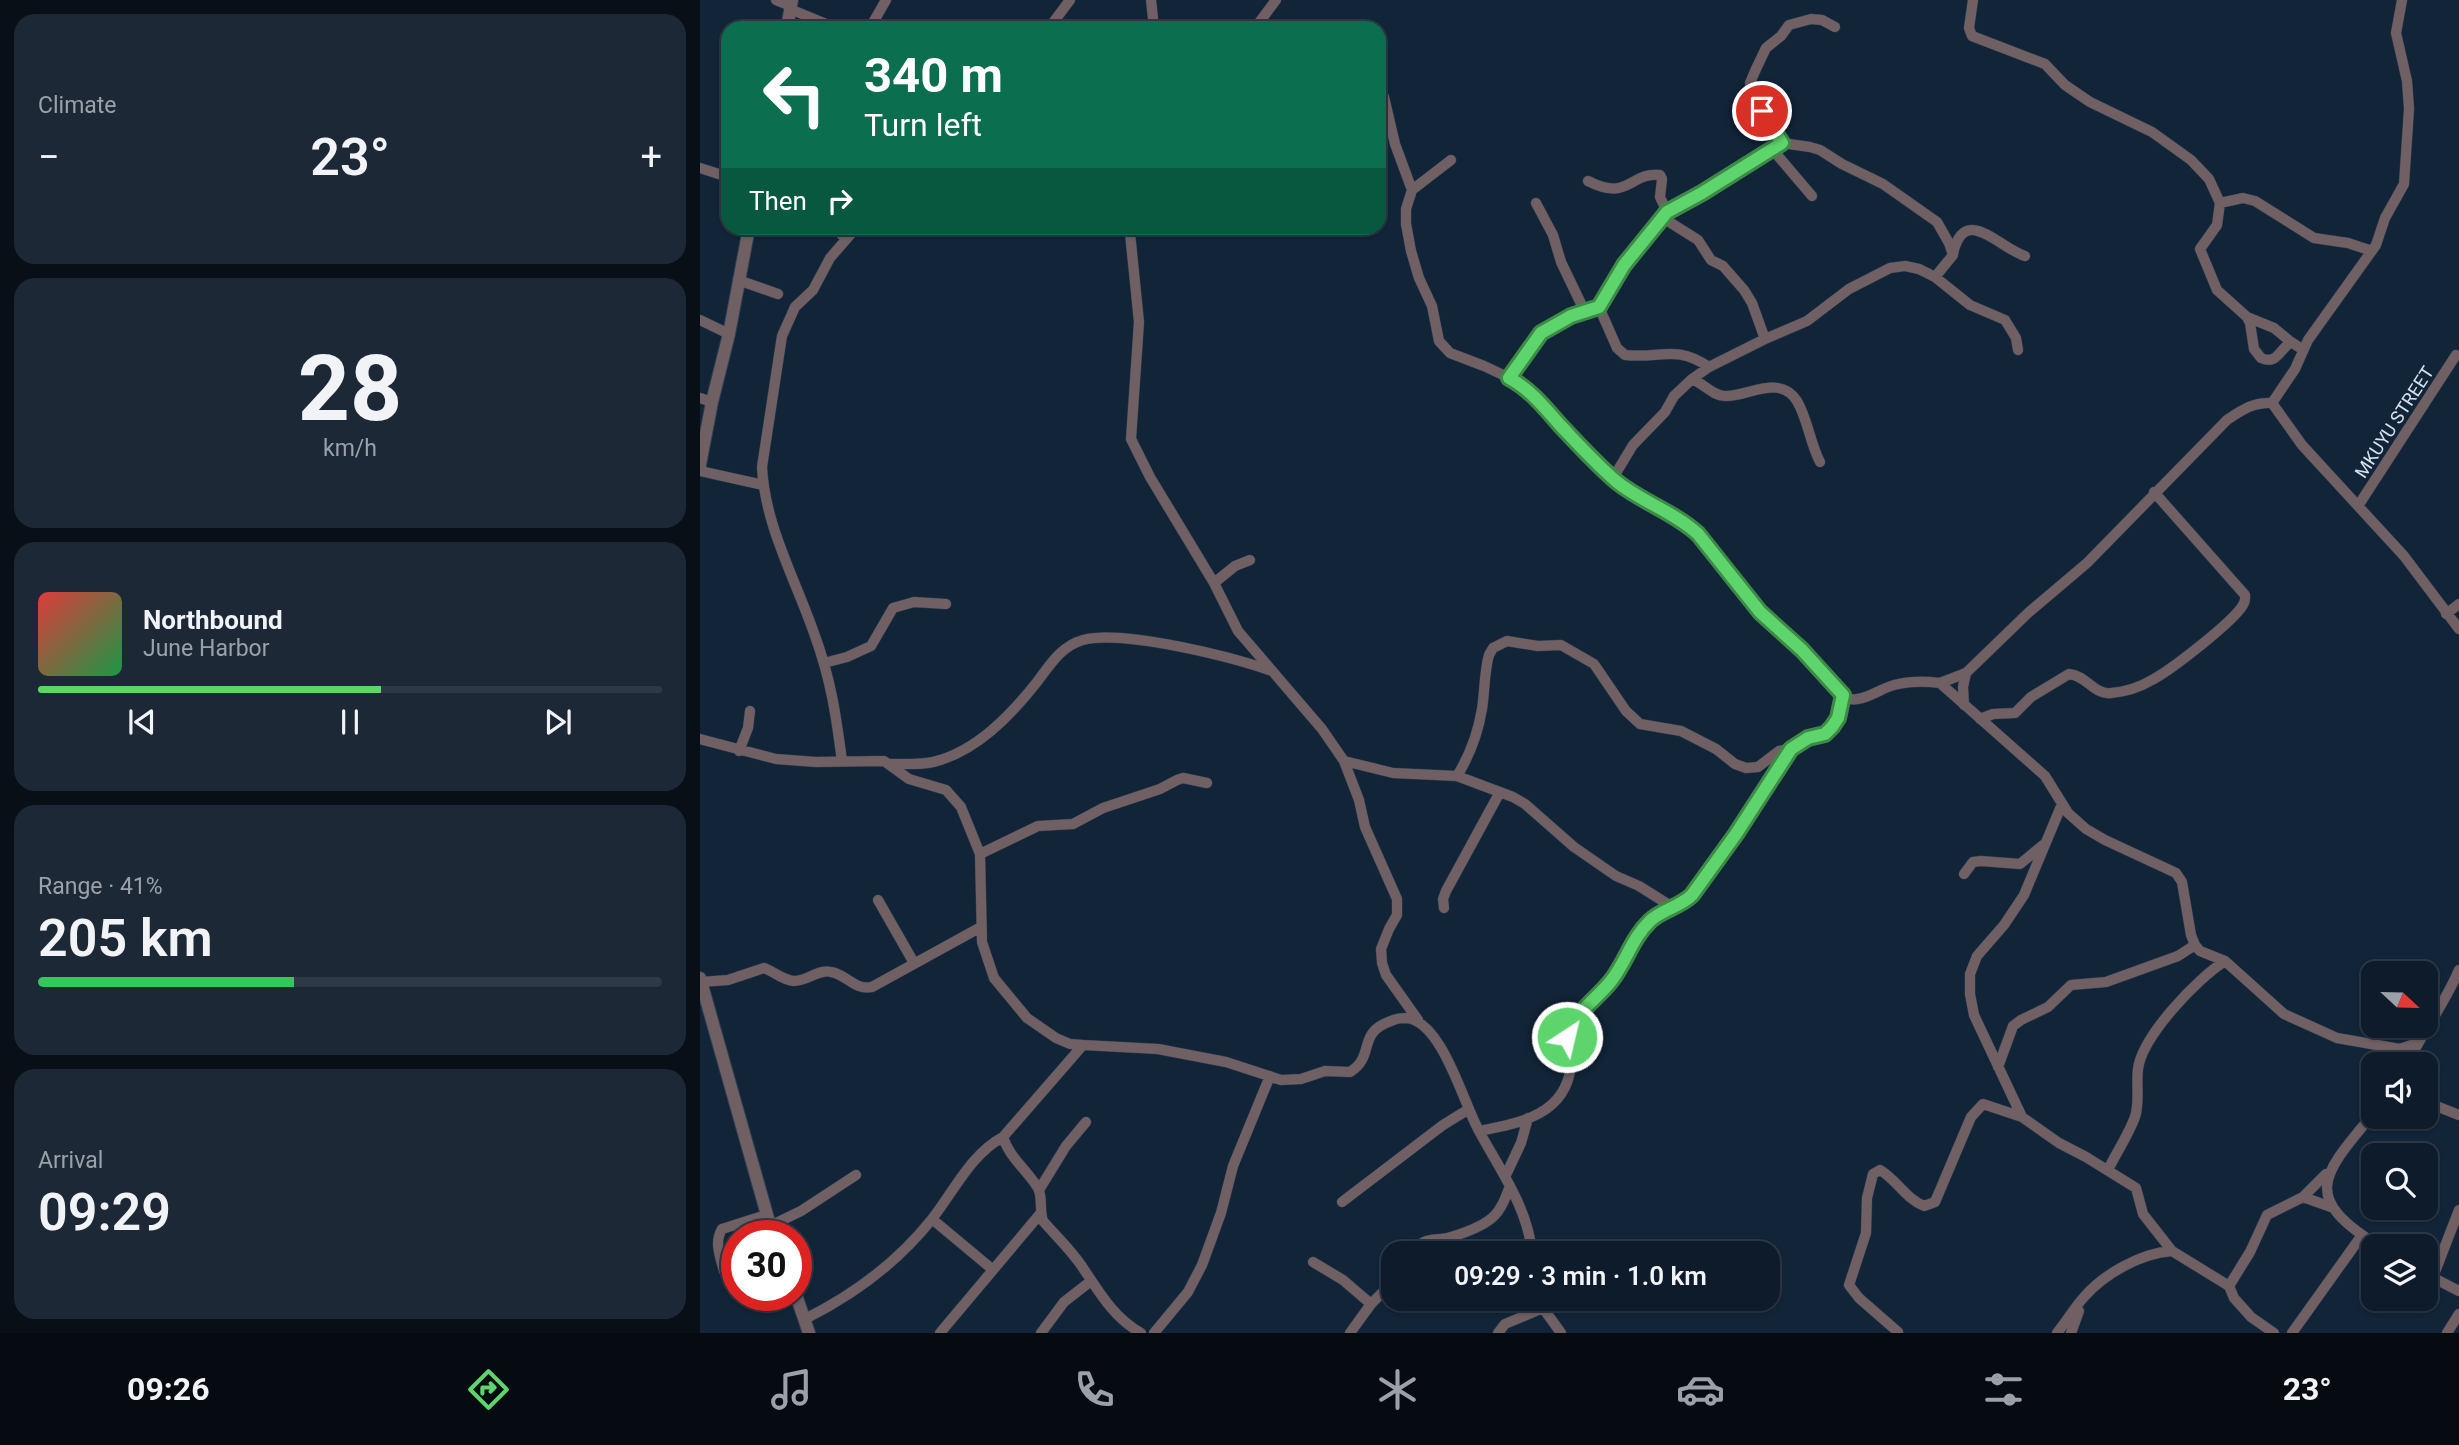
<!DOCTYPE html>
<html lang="en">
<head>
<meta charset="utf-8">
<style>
  body { margin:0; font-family:Roboto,sans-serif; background:#1c2836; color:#f1f3f6; height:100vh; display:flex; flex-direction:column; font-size:26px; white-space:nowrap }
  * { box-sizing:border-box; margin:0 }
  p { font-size:23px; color:#9ba1a8 }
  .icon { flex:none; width:38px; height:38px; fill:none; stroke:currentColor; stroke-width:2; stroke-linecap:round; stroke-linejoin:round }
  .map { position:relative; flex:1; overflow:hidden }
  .panel { display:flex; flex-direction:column; gap:14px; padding:14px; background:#080f17; width:700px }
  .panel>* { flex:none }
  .guide { position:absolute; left:21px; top:21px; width:665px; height:214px; border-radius:21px; box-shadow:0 2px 5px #0004,0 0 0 2px #2e3947; background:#0b6e4f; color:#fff; overflow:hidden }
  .needle { width:46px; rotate:112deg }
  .fabs { position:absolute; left:1661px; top:961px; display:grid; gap:14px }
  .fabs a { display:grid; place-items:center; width:77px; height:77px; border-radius:14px; background:#0e1b2a; box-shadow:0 2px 5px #0004,0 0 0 2px #2e3947; font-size:35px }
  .speed { position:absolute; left:21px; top:1220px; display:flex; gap:14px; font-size:35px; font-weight:700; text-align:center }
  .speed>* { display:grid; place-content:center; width:91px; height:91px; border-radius:50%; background:#0e1b2a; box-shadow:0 2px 5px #0004,0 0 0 2px #2e3947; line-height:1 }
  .speed .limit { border:10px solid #d22; background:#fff; color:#111 }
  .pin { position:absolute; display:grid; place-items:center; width:60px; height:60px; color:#fff; margin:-30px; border:4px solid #fff; border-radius:50%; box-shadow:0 2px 7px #0007 }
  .me { position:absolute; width:77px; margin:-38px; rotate:35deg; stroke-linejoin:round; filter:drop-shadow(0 0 5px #0008) }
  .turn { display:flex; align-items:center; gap:24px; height:147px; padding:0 28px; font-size:32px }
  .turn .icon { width:91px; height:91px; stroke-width:2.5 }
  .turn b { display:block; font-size:49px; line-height:60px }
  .then { display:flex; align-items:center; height:66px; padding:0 28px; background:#0003; gap:14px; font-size:26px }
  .big { font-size:52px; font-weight:600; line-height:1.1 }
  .panel .widget { flex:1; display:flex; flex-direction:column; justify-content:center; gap:10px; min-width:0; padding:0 24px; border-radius:21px; background:#1c2836 }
  .panel .dial { align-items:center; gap:0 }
  .dial b { font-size:91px; line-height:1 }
  .song { display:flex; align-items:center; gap:21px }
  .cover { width:84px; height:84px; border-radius:10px; background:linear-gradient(135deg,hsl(0 70% 55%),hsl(140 70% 35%)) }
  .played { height:7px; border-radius:4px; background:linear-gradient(90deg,#5ed56c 55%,#2e3947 55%) }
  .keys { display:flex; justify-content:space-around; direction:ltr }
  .heat { display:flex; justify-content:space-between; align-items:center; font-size:38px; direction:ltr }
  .charge { height:10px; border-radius:5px; background:linear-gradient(90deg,#34c759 41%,#2e3947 0) }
  .trip { position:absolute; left:681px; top:1241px; width:399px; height:70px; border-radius:21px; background:#0e1b2a; box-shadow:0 2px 5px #0004,0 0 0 2px #2e3947; font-weight:600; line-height:70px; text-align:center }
  .tabs { display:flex; height:112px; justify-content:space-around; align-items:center; background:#060b11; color:#9ba1a8 }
  .tabs .icon { width:49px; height:49px }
  .tabs .selected { color:#5ed56c }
  .tabs b { font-size:32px; color:#f1f3f6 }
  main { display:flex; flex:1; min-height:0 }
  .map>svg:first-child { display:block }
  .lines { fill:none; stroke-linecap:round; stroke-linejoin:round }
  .minor-casing { stroke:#2e3f52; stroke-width:11 }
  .tertiary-casing { stroke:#2e3f52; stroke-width:14 }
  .minor { stroke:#706064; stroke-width:10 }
  .tertiary { stroke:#706064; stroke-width:12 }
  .route-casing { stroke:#3d8a46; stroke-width:18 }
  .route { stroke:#5ed56c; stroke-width:12 }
  .labels { text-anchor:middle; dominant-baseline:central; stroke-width:7; stroke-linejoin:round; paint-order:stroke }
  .street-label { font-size:18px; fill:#d7e2f0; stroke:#122438 }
</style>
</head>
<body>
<main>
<section class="panel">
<div class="widget"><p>Climate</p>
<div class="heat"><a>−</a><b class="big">23°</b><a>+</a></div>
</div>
<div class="widget dial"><b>28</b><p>km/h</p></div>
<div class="widget">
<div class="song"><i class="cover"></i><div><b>Northbound</b><p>June Harbor</p></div></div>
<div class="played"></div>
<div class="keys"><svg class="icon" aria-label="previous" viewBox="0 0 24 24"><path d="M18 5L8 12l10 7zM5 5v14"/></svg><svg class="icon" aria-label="pause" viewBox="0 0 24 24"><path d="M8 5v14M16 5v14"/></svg><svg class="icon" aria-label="next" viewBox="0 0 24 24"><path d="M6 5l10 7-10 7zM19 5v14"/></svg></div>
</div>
<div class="widget"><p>Range · 41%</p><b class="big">205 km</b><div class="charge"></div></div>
<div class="widget"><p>Arrival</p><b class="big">09:29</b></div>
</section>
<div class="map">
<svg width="1759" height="1333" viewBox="0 0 1759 1333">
  <rect width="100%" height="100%" fill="#122438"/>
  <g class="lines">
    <g class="minor-casing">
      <path id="minor" d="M76 0 91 6
        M451 0 454 28
        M1273 0 1269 28 1272 36 1345 64 1365 85 1390 102 1452 132 1491 160 1509 179 1520 203 1517 225 1500 249 1517 290 1547 317 1550 323 1554 349 1561 358C1577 365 1579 350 1591 342L1602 349
        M90 9 136 28
        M170 28 186 0
        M349 28 370 0
        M555 28 576 0
        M684 97 695 144 712 190
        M1082 143 1056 99 1050 83 1056 69 1066 48 1081 36 1089 25 1111 19 1122 20 1135 27
        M1072 149 1112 196
        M751 160 712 190 706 209V224L711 251 719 278 732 306 739 341 750 353 784 366 816 381 835 397 895 462 920 484 936 496 989 526 1060 612 1102 650 1146 698C1161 704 1179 689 1194 685 1209 681 1225 681 1240 683L1345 776 1368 813 1386 829 1405 840 1476 873 1482 882 1491 935 1495 945 1500 951 1525 961 1584 1014 1637 1038 1700 1049 1717 1043
        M0 168 28 177
        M888 181C929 202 929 172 960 175L962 179 960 197 967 212
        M836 203 853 235 861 262 885 312
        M1520 203 1543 198 1555 201 1614 238 1648 243 1672 251
        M963 218 998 240 1011 260 1023 266 1044 290 1052 303 1065 339
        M135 228 145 238
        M297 228 303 231
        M432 228 430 233 439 322 431 439 450 477 514 583 538 631 622 729 644 761 659 800 665 827 697 899V915L689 929 681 949 682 963 686 975 718 1020
        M1253 254C1264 203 1299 248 1325 256
        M38 280 78 294
        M899 307 917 348 925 355C961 359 975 344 1009 367
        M1547 317 1574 328 1591 342
        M0 320 29 334
        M809 378 841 333 871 316 899 307 924 265 967 212 1002 193 1082 143 1110 147 1120 150 1142 164 1183 184 1237 222 1249 243 1253 255 1235 277
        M992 379C1003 383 1014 397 1026 396 1049 396 1080 374 1097 401 1108 420 1110 443 1120 462
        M0 398 12 402
        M1572 403 1595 369 1608 340 1676 245 1685 218 1704 184 1709 109 1707 81 1696 33 1702 0
        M0 471 63 485
        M913 478 933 445 965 412 974 396 992 379 1009 367 1065 339 1107 321 1149 289 1190 268 1205 266 1219 269 1235 277 1270 305 1305 320 1316 338 1318 350
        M1658 506 1756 355
        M514 583 535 566 550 560
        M1746 614 1759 604
        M124 663 147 657 171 646 193 608 214 602 246 604
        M1240 683 1266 673 1328 613 1387 563 1527 420C1542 410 1553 402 1572 403L1602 445 1704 556 1759 629
        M1264 705 1263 687 1266 673
        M1280 719 1293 714 1315 713 1331 697 1369 674C1386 675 1394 695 1411 693 1425 692 1440 687 1452 680 1471 670 1533 622 1543 605 1546 600 1545 600 1545 595L1454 492
        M0 739 76 759 116 762 184 761 209 779 246 790 261 807 280 854 282 942 294 978 327 1018 356 1038 370 1044 383 1045 458 1049 526 1062 581 1080 601 1079 625 1071 650 1072C676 1056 656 1033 691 1021 695 1019 701 1018 706 1018 742 1020 764 1105 779 1131 800 1170 828 1208 832 1253
        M39 751 48 728 50 711
        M142 761C136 715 131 680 115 636 96 580 65 527 62 467L82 336 95 307 113 290 130 258 156 228
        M644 761 693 773 757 776 813 797 825 804 874 847 916 876 939 886 974 908
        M190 764C205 764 219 765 233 762 276 752 311 715 337 682 350 665 361 646 383 640 422 629 532 657 572 671
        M757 776C770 755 778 733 782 709 785 691 784 672 789 655L793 648 807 641 838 646 861 645 894 664 926 711 940 724 981 731 1016 749 1035 764 1046 768 1058 767 1079 751 1091 749
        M280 854 338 826 373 824 403 808 460 789 477 780 483 778 507 783
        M1264 874 1273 862 1281 861 1320 864 1343 845
        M178 900 214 963
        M744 908 743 899 746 891 800 792
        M1 982 28 980 64 968C75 972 82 980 94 981 108 981 118 969 131 972 148 975 153 990 172 987L281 927
        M383 1045 303 1137C309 1157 327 1170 338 1188 343 1198 339 1210 343 1221 356 1236 372 1251 383 1268 399 1292 414 1318 441 1333
        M1707 1064C1723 1032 1745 1003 1759 970
        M1298 1067 1313 1026 1321 1020 1348 1007 1371 985 1406 982 1478 956 1495 945
        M1726 1102 1759 1115
        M1673 1114C1623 1174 1599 1197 1679 1246
        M1322 1117 1274 1015 1270 994V974L1277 956 1304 925 1324 895 1362 804
        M779 1131C820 1123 866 1115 871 1065 872 1052 863 1040 870 1028 880 1010 900 996 913 979 927 961 933 937 951 920 962 909 980 907 992 896L1036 834 1091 749 1108 738 1125 734 1132 727 1138 718 1143 695
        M1408 1170C1416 1153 1428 1136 1435 1117 1440 1102 1436 1085 1438 1069 1442 1036 1498 978 1525 961
        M805 1177 821 1143 828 1118
        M339 1190 366 1146 386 1122
        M1603 1197 1631 1207
        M642 1202 743 1125 769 1109
        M232 1219 292 1269
        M70 1226 101 1211 156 1175
        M714 1253C723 1235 735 1242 751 1237 764 1233 786 1225 795 1215 803 1207 806 1196 810 1186
        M613 1262 643 1280 671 1304
        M24 1271C20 1256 14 1242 22 1229L66 1215
        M1726 1274 1759 1291
        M1733 1277 1759 1210
        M1529 1286 1550 1252 1567 1215 1603 1197 1626 1174
        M839 1298 843 1308 861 1333
        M105 1319C153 1295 198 1262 232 1219 254 1191 271 1154 303 1137
        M1198 1332 1159 1298 1149 1285 1166 1233 1167 1198 1173 1174 1180 1170C1197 1180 1205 1198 1224 1206L1235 1202 1271 1117 1283 1104 1322 1117 1359 1143 1386 1157 1436 1188 1443 1214 1472 1251
        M240 1333 340 1214
        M341 1333 364 1302 391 1281
        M454 1333 488 1292 502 1265 521 1213 533 1166 570 1076
        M650 1333 671 1304 693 1282
        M798 1333 805 1324 843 1308
        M1357 1333C1367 1321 1374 1308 1384 1297 1404 1274 1441 1253 1472 1251L1529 1286 1534 1298 1551 1317 1574 1333
        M1371 1333 1379 1311
        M1592 1333 1662 1235
        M1747 1333 1759 1314"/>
    </g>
    <g class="tertiary-casing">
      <path id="tertiary" d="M87 28 92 0
        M0 465 12 402 29 334 49 228
        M0 978 73 1236
        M96 1295 109 1333"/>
    </g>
    <use href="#minor" class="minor"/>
    <use href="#tertiary" class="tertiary"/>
  </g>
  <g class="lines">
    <g class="route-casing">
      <path id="route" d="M867 1037C872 1015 898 998 911 981 926 962 932 938 950 921 961 910 980 907 992 895L1036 834 1091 749 1108 738 1125 734 1132 727 1138 718 1143 695 1102 650 1060 612 998 534C974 512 942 502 917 482 896 464 879 445 860 425 845 408 830 389 809 378L841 333 871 316 899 307 924 265 967 212 1002 193 1082 143 1062 111"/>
    </g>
    <use href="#route" class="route"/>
  </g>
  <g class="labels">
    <g class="street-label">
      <text transform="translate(1694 422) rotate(-57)">MKUYU STREET</text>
    </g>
  </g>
</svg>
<div class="fabs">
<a><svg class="needle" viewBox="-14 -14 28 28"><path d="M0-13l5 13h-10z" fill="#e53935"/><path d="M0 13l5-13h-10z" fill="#9ba1a8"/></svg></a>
<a><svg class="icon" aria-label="sound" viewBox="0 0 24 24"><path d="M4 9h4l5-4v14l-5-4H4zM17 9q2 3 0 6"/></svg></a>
<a><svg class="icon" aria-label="search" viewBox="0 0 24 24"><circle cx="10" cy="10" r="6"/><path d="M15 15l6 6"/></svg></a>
<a><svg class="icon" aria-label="layers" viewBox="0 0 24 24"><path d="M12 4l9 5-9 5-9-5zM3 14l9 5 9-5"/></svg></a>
</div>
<div class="speed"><div class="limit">30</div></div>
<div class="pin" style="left:1062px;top:111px;background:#d93025"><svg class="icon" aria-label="arrive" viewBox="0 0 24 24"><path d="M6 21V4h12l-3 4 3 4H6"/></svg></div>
<svg class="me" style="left:867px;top:1037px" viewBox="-20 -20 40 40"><circle r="17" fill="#5ed56c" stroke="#fff" stroke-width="3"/><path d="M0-11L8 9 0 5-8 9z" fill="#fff"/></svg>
<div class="trip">09:29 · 3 min · 1.0 km</div>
<div class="guide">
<div class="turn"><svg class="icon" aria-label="left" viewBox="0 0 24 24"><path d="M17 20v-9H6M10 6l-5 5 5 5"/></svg><div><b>340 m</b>Turn left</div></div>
<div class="then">Then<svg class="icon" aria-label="right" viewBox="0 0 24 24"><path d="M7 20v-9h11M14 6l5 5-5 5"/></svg></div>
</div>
</div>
</main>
<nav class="tabs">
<b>09:26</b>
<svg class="icon selected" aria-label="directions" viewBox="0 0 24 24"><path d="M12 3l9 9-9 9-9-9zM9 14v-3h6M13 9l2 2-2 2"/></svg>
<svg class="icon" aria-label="music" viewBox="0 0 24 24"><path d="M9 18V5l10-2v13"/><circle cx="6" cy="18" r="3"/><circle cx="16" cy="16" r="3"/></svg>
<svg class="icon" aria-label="phone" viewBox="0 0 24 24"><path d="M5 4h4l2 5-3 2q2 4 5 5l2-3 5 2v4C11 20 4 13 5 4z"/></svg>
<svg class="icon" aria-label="climate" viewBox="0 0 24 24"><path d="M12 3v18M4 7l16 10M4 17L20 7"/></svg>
<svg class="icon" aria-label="car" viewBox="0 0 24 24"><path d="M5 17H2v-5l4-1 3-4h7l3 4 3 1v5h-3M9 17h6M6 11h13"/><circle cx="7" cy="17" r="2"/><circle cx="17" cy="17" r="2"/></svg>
<svg class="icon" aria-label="filters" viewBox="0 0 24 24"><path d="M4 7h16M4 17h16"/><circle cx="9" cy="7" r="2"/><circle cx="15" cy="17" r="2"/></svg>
<b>23°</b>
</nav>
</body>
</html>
